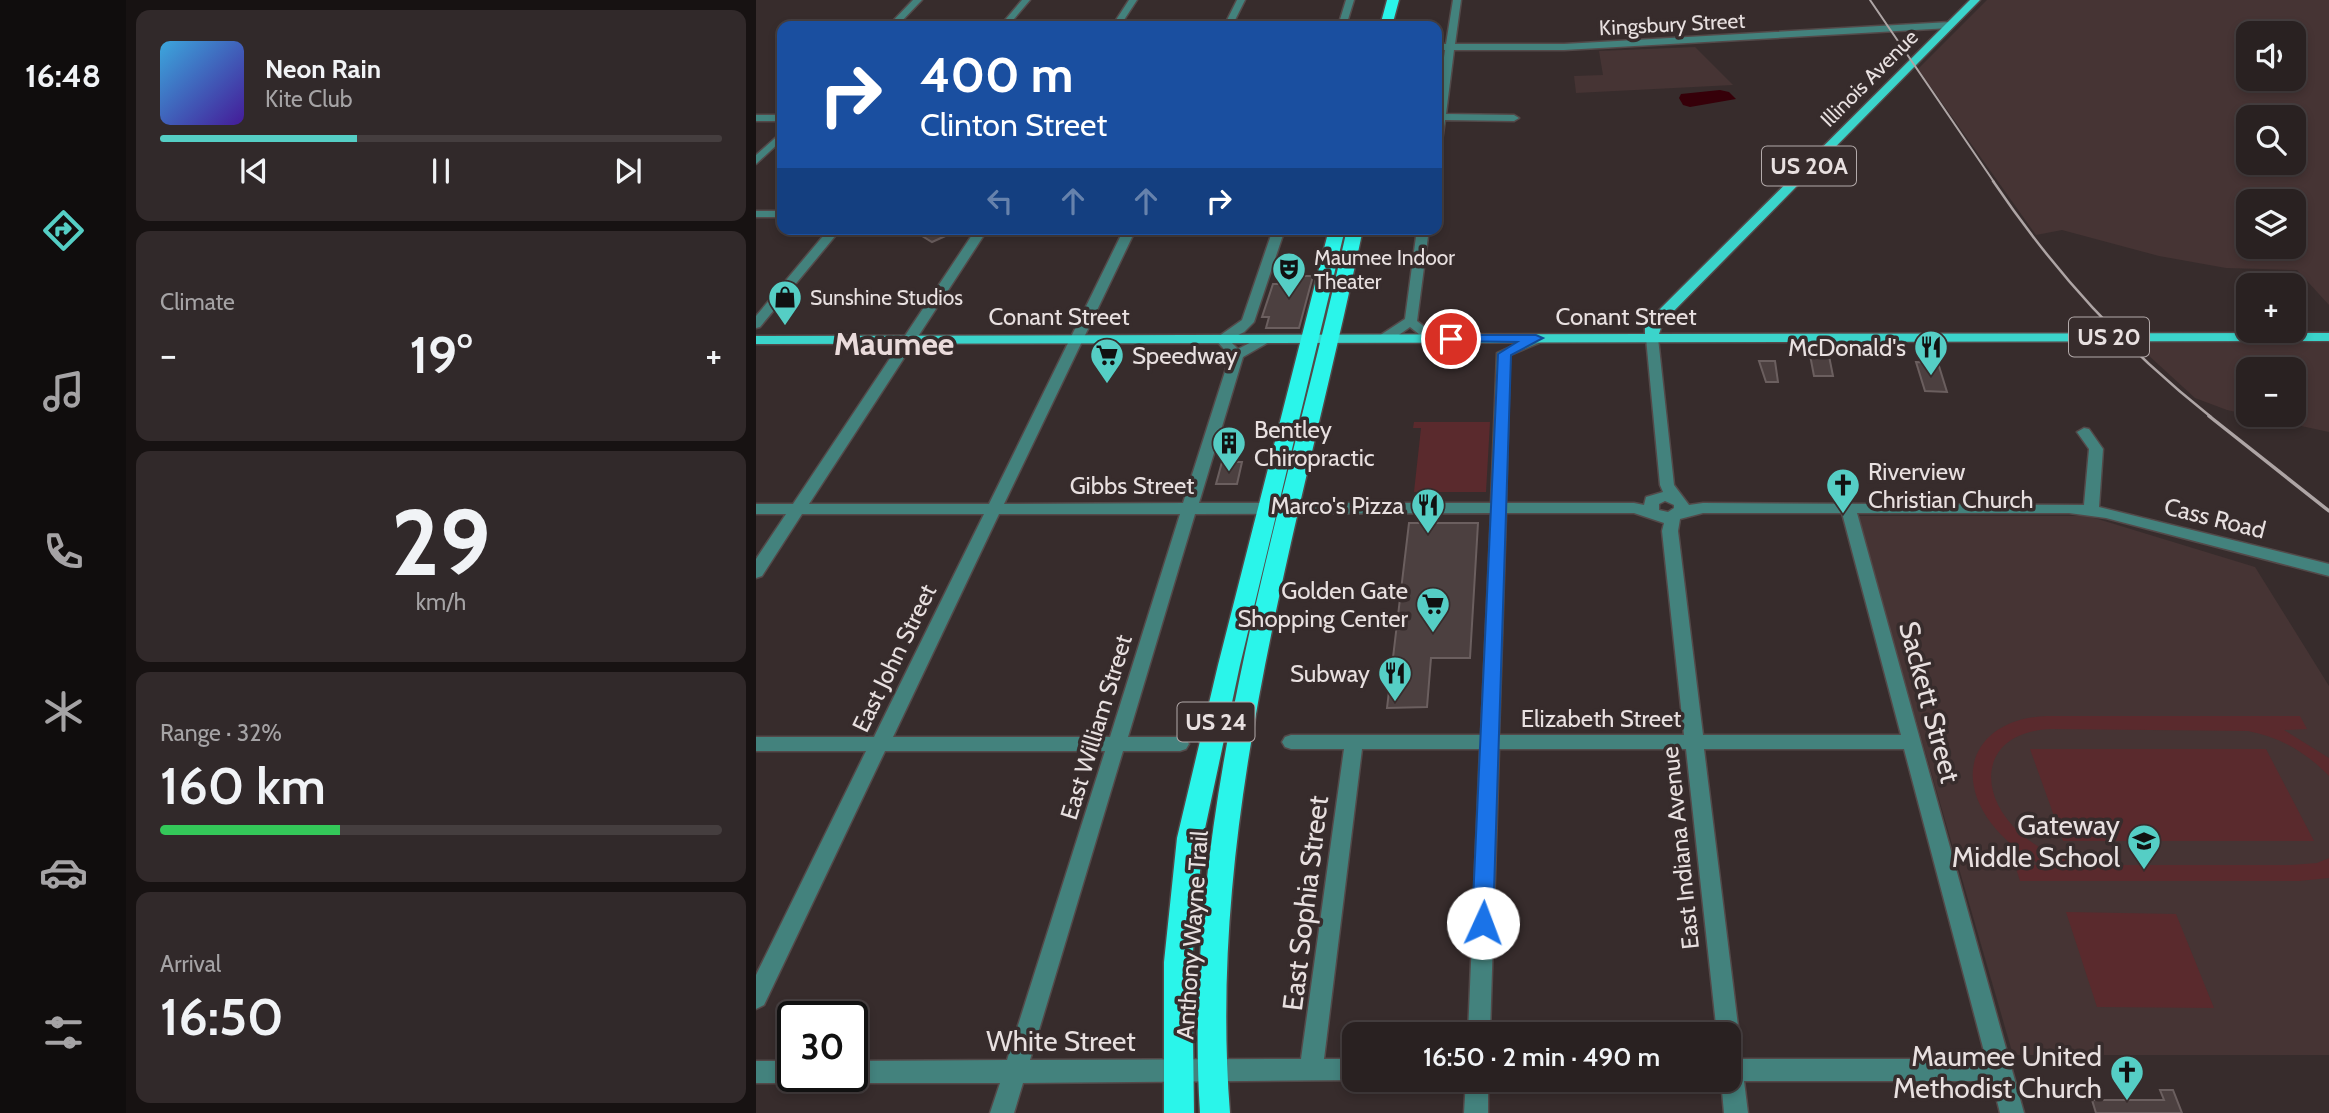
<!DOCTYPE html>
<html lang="en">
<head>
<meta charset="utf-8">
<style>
  body { margin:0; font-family:Cabin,sans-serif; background:#31292a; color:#f1f3f6; height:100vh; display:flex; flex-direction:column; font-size:26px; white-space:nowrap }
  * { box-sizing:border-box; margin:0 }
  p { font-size:23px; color:#a5a3a5 }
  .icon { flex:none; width:38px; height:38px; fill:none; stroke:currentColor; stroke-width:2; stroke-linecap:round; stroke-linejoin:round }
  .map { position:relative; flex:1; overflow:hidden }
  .drawer { display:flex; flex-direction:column; gap:10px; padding:10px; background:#171212; width:630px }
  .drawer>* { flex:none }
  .guide { position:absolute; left:21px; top:21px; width:665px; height:214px; border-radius:14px; box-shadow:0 4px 10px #0003,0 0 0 2px #453e3f; background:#1a4fa0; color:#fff; overflow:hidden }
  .tools { position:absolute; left:1480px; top:21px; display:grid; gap:14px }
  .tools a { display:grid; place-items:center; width:70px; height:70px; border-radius:14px; background:#292121; box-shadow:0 4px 10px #0003,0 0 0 2px #453e3f; font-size:35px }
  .speed { position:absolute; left:21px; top:1001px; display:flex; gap:14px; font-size:35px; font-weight:700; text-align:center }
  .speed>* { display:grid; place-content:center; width:91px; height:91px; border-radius:50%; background:#292121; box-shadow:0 4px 10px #0003,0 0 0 2px #453e3f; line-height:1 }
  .speed .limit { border:4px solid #111; border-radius:10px; background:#fff; color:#111 }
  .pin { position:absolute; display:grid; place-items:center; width:60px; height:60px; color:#fff; margin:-30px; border:4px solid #fff; border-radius:50%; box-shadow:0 2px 7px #0007 }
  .me { position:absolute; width:77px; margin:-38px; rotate:2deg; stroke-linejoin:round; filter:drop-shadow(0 0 5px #0008) }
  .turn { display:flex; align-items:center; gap:24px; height:147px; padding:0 28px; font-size:32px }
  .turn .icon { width:91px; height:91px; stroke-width:2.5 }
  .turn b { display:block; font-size:49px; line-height:60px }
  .lanes { display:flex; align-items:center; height:66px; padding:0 28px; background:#0003; justify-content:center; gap:35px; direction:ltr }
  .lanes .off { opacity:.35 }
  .big { font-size:52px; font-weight:600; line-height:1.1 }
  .drawer .card { flex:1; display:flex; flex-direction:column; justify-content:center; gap:10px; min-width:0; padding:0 24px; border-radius:14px; background:#31292a }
  .drawer .dial { align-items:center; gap:0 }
  .dial b { font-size:91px; line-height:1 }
  .song { display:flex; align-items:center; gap:21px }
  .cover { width:84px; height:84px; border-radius:10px; background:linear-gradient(135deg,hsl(200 70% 55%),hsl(260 70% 35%)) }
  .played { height:7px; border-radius:4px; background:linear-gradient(90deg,#55cec5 35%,#453e3f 35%) }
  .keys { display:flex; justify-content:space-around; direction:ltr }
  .heat { display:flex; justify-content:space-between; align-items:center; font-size:38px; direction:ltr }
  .charge { height:10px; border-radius:5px; background:linear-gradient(90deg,#34c759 32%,#453e3f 0) }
  .trip { position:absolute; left:586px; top:1022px; width:399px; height:70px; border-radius:14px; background:#292121; box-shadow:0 4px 10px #0003,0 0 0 2px #453e3f; font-weight:600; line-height:70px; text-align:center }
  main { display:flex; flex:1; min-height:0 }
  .dock { display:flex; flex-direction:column; width:126px; justify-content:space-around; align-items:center; background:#100d0d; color:#a5a3a5 }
  .dock .icon { width:49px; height:49px }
  .dock .current { color:#55cec5 }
  .dock b { font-size:32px; color:#f1f3f6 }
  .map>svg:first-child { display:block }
  .built { fill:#463434; fill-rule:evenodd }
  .green { fill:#5a2a2d }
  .water { fill:#360009 }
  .building { fill:#4c4040; stroke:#6b5f5f; stroke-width:2 }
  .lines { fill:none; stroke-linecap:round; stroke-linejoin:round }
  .minor-casing { stroke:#534949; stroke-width:3 }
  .major-casing { stroke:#534949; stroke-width:3 }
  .highway-casing { stroke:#534949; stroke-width:3 }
  .minor { fill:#43827d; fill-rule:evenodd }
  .major { fill:#3bd4cb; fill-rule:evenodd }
  .highway { fill:#2af5ea; fill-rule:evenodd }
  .rail-far2 { stroke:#aea5a5; stroke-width:2 }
  .rail-far1 { stroke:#aea5a5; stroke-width:2.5 }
  .rail { stroke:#aea5a5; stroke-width:3.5 }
  .route { fill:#1a73e8; stroke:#114b97; stroke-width:2 }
  .labels { text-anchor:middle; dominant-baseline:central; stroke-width:7; stroke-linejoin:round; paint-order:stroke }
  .far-street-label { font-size:21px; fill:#e8e0e0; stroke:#372c2c }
  .far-poi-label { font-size:21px; fill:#e8e0e0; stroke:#372c2c; text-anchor:start }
  .shield { fill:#372c2c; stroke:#b3aaaa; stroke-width:2 }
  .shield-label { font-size:23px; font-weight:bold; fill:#e8e0e0 }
  .street-label { font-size:24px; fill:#e8e0e0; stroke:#372c2c }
  .poi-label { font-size:24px; fill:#e8e0e0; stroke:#372c2c; text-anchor:end }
  .near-street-label { font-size:28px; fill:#e8e0e0; stroke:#372c2c }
  .near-poi-label { font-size:28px; fill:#e8e0e0; stroke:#372c2c; text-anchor:end }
  .district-label { font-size:32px; font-weight:bold; fill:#eadbdb; stroke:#372c2c }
</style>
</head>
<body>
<main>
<nav class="dock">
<b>16:48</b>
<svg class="icon current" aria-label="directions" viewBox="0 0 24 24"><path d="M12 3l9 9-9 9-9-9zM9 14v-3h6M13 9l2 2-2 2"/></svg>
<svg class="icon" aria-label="music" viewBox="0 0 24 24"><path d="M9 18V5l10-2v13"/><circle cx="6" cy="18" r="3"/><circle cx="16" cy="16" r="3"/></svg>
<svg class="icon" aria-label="phone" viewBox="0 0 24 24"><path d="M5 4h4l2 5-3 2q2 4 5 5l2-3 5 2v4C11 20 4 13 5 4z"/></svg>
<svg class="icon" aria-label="climate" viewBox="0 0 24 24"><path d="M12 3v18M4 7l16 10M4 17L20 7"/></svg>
<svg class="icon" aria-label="car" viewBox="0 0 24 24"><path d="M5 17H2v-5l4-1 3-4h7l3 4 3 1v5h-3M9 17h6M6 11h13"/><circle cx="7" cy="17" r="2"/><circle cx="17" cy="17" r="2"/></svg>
<svg class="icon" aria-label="filters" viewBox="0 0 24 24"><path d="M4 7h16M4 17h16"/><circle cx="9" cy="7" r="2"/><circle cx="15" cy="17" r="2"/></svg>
</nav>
<section class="drawer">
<div class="card">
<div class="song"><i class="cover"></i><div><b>Neon Rain</b><p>Kite Club</p></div></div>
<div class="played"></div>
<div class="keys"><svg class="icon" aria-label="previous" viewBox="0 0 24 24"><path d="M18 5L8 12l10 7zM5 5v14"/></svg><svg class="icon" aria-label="pause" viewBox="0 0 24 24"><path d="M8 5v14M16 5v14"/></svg><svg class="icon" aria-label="next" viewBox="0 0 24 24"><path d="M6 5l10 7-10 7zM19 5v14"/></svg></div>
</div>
<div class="card"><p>Climate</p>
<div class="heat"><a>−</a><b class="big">19°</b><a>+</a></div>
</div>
<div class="card dial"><b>29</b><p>km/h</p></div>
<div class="card"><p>Range · 32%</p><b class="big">160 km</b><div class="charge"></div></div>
<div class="card"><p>Arrival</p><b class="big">16:50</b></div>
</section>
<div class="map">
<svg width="1573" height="1113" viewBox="0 0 1573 1113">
  <rect width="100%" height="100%" fill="#372c2c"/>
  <path class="built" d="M1231 0H1573V305L1541 270 1470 268 1403 256 1306 230 1280 235 1162 69ZM1493 33H1538V79H1493ZM1493 117H1538V163H1493ZM1493 201H1538V247H1493Z
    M939 47 977 85 820 93 818 76 847 75 843 51Z
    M1379 343H1573V432L1471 410 1439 398ZM1493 369H1538V415H1493Z
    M1101 516H1332L1499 567 1573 686V1055H1257Z"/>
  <path class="green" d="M658 422H734L730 492H658L665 428H657Z
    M1291 716H1544L1551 729 1528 730 1573 758V776C1550 752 1524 737 1492 731L1296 729C1227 731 1217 790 1264 833 1285 852 1311 861 1338 865H1535L1561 863 1573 858V878L1543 881H1264L1259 865H1285C1266 854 1249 841 1235 823 1194 768 1226 718 1291 716Z
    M1274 749H1510L1558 841H1307Z
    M1310 912 1420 914 1458 1008 1341 1007Z"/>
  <path class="water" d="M964 90 973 92 980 99 934 107 927 105 923 98 925 94Z"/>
  <path class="building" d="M155 229H205L176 242Z
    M524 276H557L543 328H510L513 317H506L517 284H522Z
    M1054 355 1073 356 1077 376H1058Z
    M1003 361H1019L1022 382H1010Z
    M1160 362 1182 363 1191 392 1169 391Z
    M466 462H486L481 484H460Z
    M653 523H722L714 658H675L671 707 631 708Z
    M1404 1090H1417L1426 1113H1340L1336 1100H1408Z"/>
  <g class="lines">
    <g class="minor-casing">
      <path id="minor" d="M157 0H166L141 26H132Z
        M266 0H274L252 26H244Z
        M373 0H381L364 26H356Z
        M481 0H489L476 26H468Z
        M590 0H598L590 26H582Z
        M697 0H705L699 44H808L1194 22 1198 25 1194 28 808 50H698L690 114 758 115 763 118 758 121 689 120 686 141 681 144V108L689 50H681V44H690Z
        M0 115H26V121H0Z
        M26 132V140L0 164V155Z
        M0 211H26V217H0Z
        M73 229H85L4 327 0 328V316Z
        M220 229H232L53 504H233L368 229H380L248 504 427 503 474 356 459 339 486 320 517 229H529L498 322 488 332 473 340 482 349 507 336H517L518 339 487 357 443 503H735L741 353 780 335 785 336V342L754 355 750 503H878L888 505 890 497 907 492 904 485 890 338 896 334 902 338 918 485 933 505 947 503 1328 505 1333 449 1321 432 1328 428 1333 429 1347 449 1343 507 1573 564V576L1350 518 1313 513H1101L1268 1113H1244L1236 1081H988L992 1113H968L965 1080H973V1034H961L930 749H743L734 1034H712L724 749H606L568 1059H598V1080H602L267 1083 258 1113H234L244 1083H96L88 1080 86 1076H96V1061L251 1060 349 751H129L8 1005 0 1009V975L110 751H0V737H118L228 514H46L6 576 0 578V559L30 514H0V504H37ZM909 501 918 505V508L912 512 903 510V504ZM735 513 725 735H535L529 737 526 742 529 747 535 749H588L545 1059 274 1060 367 751H424L430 749 433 744 430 739 424 737H372L439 514ZM750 513H878L908 523 906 531 928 735H743ZM947 513H1086L1145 735H947L922 531 924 519ZM243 514H424L354 737H137ZM948 749H1148L1230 1059H985L981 1039 983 1034Z
        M661 229H673L661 321 684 339 683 342H673L654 327 633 342H623V336L649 319Z
        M0 1061H37V1076H47L45 1080 37 1083H0Z
        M710 1080H732V1113H708Z"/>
    </g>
    <g class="major-casing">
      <path id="major" d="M1214 0H1224L907 322 903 334 1573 333V341L0 344V336L889 334V328L897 316Z"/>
    </g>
    <g class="highway-casing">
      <path id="highway" d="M631 0H643L636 26H624Z
        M573 229H589L484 665 447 838 436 962 438 1113H408V962L421 838 462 665Z
        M591 229H607C546 519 450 813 474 1113H444C425 812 526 519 591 229Z"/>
    </g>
    <use href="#minor" class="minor"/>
    <use href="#major" class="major"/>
    <use href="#highway" class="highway"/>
    <path class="rail-far2" d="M1114 0 1238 182"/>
    <path class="rail-far1" d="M1237 181C1300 274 1367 347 1455 417"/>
    <path class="rail" d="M1453 416 1573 511"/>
  </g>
  <path class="route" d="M695 335H780L787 338 755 355 737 923 734 929 727 932 719 929 716 923 742 354 761 342 691 341 689 339Z"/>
  <defs>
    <g id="theatre-pin" transform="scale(1.75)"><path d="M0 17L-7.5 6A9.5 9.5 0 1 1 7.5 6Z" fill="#55cec5" stroke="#372c2c"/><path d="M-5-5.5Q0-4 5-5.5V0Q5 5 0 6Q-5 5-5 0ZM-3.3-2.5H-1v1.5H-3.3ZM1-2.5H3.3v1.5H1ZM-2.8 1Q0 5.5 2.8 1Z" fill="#111"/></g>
    <g id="shop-pin" transform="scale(1.75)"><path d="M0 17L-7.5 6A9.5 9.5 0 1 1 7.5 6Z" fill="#55cec5" stroke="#372c2c"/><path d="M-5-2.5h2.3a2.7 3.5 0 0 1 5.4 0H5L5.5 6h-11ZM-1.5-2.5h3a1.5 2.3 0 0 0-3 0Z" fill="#111"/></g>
    <g id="restaurant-pin" transform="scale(1.75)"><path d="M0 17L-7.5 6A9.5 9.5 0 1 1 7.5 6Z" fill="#55cec5" stroke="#372c2c"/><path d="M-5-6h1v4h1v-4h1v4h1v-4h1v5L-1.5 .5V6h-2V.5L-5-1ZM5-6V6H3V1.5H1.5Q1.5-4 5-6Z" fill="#111"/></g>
    <g id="supermarket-pin" transform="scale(1.75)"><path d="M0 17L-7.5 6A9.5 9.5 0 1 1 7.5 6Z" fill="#55cec5" stroke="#372c2c"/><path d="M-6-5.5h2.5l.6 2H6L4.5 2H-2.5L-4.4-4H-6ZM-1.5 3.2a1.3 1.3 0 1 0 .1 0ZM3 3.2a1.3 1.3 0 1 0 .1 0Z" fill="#111"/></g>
    <g id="building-pin" transform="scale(1.75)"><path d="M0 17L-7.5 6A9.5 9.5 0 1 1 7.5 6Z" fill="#55cec5" stroke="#372c2c"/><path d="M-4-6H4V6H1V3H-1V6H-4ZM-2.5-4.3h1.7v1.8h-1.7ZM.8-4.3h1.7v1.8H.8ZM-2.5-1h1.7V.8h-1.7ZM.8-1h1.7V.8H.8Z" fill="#111"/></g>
    <g id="church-pin" transform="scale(1.75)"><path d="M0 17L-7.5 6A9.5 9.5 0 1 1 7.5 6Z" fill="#55cec5" stroke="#372c2c"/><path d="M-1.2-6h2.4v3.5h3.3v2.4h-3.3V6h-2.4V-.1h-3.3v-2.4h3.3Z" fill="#111"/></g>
    <g id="school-pin" transform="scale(1.75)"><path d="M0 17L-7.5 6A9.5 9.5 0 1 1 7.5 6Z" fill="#55cec5" stroke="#372c2c"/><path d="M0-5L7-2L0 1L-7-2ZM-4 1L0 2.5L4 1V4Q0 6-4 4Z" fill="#111"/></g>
  </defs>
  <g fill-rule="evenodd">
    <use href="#theatre-pin" x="533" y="269"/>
    <use href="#shop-pin" x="29" y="297"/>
    <use href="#restaurant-pin" x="1175" y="347"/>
    <use href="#supermarket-pin" x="351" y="355"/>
    <use href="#building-pin" x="473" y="443"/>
    <use href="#church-pin" x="1087" y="485"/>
    <use href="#restaurant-pin" x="672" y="505"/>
    <use href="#supermarket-pin" x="677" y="604"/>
    <use href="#restaurant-pin" x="639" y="673"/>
    <use href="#school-pin" x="1388" y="841"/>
    <use href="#church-pin" x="1371" y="1072"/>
  </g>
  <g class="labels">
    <g class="far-street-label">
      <text transform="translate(916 24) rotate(-3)">Kingsbury Street</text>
      <text transform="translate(1113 78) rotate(-45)">Illinois Avenue</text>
    </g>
    <g class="far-poi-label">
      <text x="558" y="257">Maumee Indoor<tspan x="558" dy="24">Theater</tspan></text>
      <text x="54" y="297">Sunshine Studios</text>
    </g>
    <g class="shield">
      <rect x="1006" y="146.5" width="94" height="39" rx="5"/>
      <rect x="1313" y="317.5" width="80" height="39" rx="5"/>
      <rect x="421.5" y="702.5" width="77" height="39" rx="5"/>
    </g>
    <g class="shield-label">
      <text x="1053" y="166">US 20A</text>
      <text x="1353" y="337">US 20</text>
      <text x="460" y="722">US 24</text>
    </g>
    <g class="street-label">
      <text x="303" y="316">Conant Street</text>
      <text x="870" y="316">Conant Street</text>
      <text x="376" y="485">Gibbs Street</text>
      <text transform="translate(1459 518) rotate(14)">Cass Road</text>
      <text transform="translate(138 658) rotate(-64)">East John Street</text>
      <text x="845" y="718">Elizabeth Street</text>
      <text transform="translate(340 727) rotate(-73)">East William Street</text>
      <text transform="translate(924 848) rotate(-96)">East Indiana Avenue</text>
      <text transform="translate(436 935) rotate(-86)">Anthony Wayne Trail</text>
    </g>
    <g class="poi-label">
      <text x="1150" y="347">McDonald's</text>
      <text x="376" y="355" text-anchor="start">Speedway</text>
      <text x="498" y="429" text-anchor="start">Bentley<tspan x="498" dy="28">Chiropractic</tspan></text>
      <text x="1112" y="471" text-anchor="start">Riverview<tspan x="1112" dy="28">Christian Church</tspan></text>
      <text x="648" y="505">Marco's Pizza</text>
      <text x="652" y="590">Golden Gate<tspan x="652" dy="28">Shopping Center</tspan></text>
      <text x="614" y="673">Subway</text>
    </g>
    <g class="near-street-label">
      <text transform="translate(1174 702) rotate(75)">Sackett Street</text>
      <text transform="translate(549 903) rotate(-83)">East Sophia Street</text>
      <text x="305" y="1041">White Street</text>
    </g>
    <g class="near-poi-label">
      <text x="1364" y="825">Gateway<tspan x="1364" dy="32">Middle School</tspan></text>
      <text x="1346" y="1056">Maumee United<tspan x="1346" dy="32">Methodist Church</tspan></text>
    </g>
    <g class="district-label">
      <text x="138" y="343">Maumee</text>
    </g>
  </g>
</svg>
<div class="tools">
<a><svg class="icon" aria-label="sound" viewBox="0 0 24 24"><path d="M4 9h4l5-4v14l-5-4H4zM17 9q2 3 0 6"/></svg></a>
<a><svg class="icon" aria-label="search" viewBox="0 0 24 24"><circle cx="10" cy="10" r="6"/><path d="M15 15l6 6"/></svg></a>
<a><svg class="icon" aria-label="layers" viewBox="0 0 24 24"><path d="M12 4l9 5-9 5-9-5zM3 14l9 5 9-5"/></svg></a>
<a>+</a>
<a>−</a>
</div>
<div class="speed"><div class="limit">30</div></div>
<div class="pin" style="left:695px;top:339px;background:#d93025"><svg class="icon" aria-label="arrive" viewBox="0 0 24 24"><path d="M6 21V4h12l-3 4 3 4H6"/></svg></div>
<svg class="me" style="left:727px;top:923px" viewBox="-20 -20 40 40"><circle r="19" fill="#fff"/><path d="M0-13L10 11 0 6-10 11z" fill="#1a73e8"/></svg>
<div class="trip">16:50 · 2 min · 490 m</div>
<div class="guide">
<div class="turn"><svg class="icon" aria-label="right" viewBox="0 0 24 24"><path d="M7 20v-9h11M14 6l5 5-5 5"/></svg><div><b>400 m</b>Clinton Street</div></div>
<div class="lanes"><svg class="icon off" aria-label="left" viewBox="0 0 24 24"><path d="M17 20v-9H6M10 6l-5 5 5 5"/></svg><svg class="icon off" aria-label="ahead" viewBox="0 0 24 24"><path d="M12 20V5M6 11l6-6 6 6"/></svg><svg class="icon off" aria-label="ahead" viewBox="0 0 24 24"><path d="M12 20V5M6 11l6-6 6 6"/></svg><svg class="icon" aria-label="right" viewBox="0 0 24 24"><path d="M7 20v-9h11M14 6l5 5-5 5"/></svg></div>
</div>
</div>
</main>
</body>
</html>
